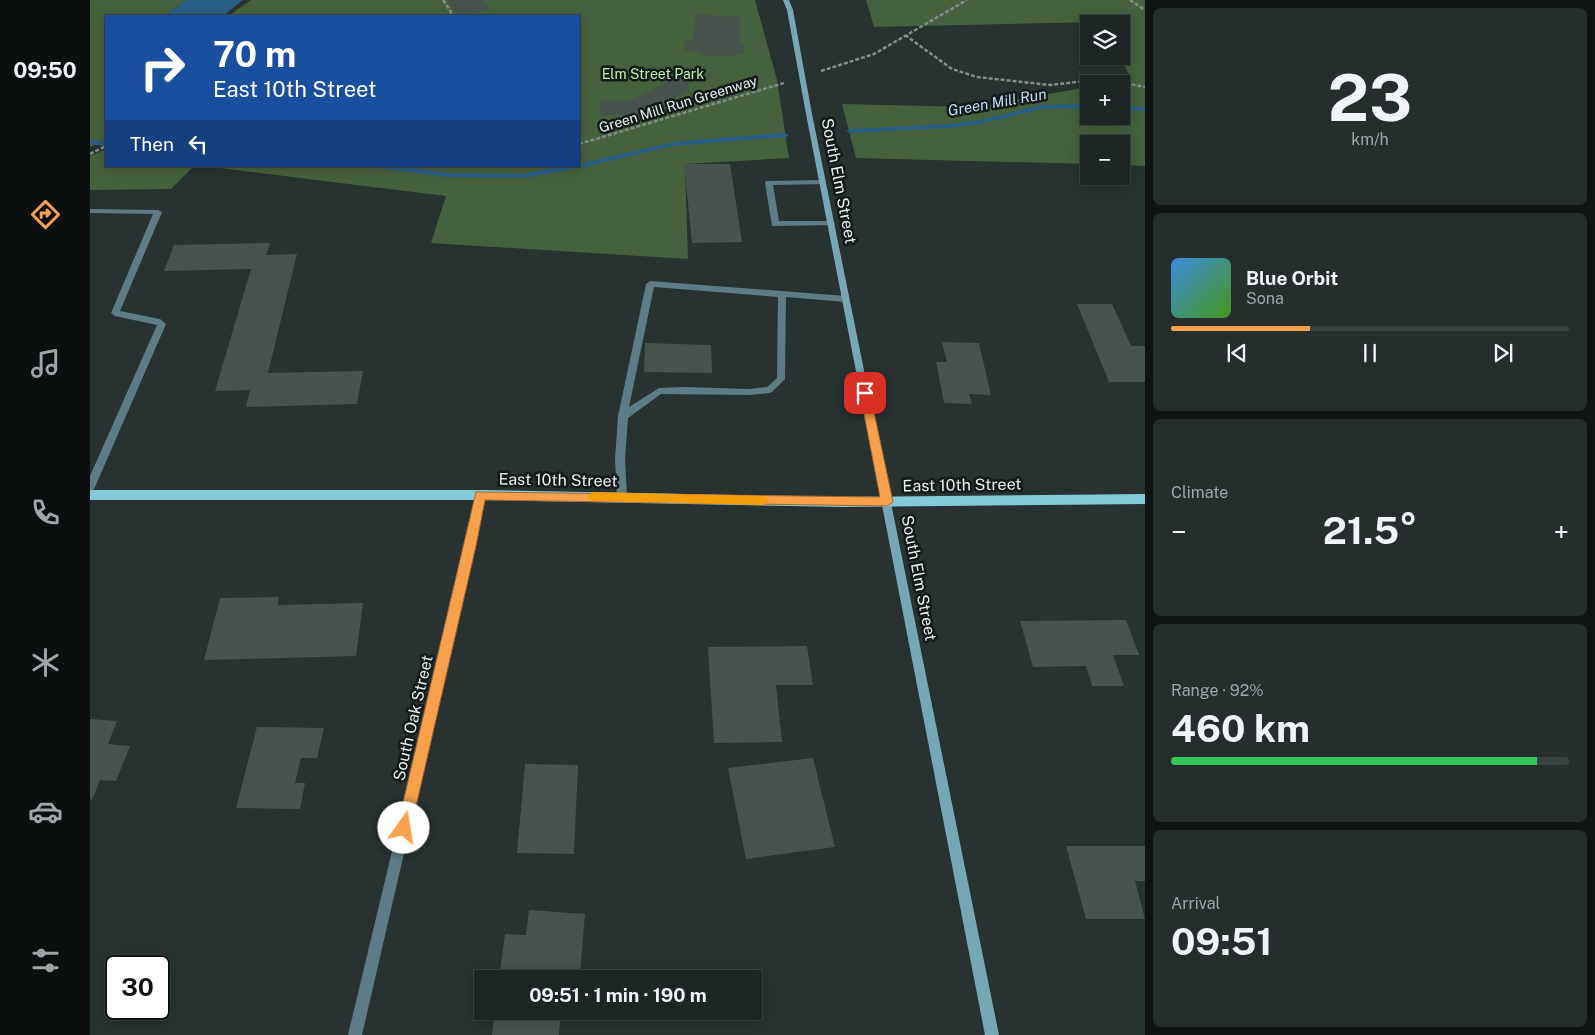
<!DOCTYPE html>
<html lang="en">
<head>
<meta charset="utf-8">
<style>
  body { margin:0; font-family:"Public Sans",sans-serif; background:#252e2d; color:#f1f3f6; height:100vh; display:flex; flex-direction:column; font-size:19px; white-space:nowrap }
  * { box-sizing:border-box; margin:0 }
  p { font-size:16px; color:#a0a5a7 }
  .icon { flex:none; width:28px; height:28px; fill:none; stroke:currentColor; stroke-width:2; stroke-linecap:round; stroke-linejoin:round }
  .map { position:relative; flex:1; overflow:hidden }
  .panel { display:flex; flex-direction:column; gap:8px; padding:8px; background:#101514; width:450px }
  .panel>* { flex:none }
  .hud { position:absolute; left:15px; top:15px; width:475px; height:152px; border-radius:0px; box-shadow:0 2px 12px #0003,0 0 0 1px #3b4342; background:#1a4fa0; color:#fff; overflow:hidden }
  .tools { position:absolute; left:990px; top:15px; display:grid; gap:10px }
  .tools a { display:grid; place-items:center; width:50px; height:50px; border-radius:0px; background:#1d2625; box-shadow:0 2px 12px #0003,0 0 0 1px #3b4342; font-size:25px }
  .speed { position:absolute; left:15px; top:955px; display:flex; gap:10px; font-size:25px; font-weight:700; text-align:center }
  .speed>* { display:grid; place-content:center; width:65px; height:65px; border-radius:50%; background:#1d2625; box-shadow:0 2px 12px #0003,0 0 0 1px #3b4342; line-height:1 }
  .speed .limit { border:2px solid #111; border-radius:8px; background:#fff; color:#111 }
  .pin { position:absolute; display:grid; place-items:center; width:42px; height:42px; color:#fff; margin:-21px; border-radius:10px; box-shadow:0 2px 8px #0006 }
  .me { position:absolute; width:55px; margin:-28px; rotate:13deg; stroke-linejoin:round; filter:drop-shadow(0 0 4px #0008) }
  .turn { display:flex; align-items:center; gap:18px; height:105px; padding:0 25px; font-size:22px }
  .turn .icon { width:65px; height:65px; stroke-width:2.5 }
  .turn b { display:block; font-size:35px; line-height:42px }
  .then { display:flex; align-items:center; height:48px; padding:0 25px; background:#0003; gap:10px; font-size:19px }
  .big { font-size:38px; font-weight:700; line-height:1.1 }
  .panel .tile { flex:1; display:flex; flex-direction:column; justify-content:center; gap:8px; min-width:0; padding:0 18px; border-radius:8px; background:#252e2d }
  .panel .dial { align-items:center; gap:0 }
  .dial b { font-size:65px; line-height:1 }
  .song { display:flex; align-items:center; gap:15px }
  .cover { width:60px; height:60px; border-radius:8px; background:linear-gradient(135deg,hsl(210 70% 55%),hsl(100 70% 35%)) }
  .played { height:5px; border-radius:2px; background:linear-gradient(90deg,#f8a04b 35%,#3b4342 35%) }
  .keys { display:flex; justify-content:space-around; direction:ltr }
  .heat { display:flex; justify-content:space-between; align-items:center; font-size:28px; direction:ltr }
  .charge { height:8px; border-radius:4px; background:linear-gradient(90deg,#34c759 92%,#3b4342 0) }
  .trip { position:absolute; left:384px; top:970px; width:288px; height:50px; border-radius:0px; background:#1d2625; box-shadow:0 2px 12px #0003,0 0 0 1px #3b4342; font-weight:700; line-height:50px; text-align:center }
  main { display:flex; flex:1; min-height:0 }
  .dock { display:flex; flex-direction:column; width:90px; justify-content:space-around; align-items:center; background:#0c0f0f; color:#a0a5a7 }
  .dock .icon { width:35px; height:35px }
  .dock .selected { color:#f8a04b }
  .dock b { font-size:22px; color:#f1f3f6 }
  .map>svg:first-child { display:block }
  .green { fill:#46613e }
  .water { fill:#285f85 }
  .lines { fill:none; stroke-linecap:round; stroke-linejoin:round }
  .stream { fill:#285f85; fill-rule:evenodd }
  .building { fill:#48534e }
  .path { stroke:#838d8c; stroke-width:2.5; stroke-dasharray:4 2; stroke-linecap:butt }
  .lane { fill:#5d7c85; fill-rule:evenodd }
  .street { fill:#5d7c85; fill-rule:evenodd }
  .secondary { fill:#75a7b5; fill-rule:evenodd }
  .primary { fill:#86c9da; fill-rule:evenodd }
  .route { fill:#f8a04b; stroke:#a16831 }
  .slow { fill:#f59e0b }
  .labels { text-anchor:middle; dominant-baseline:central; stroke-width:5; stroke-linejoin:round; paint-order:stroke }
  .far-park-label { font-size:14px; fill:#bcf5ab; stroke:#141919 }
  .far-street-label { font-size:14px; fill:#e9f1f0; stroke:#141919 }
  .far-water-label { font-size:15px; font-style:italic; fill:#bfddf4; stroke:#141919 }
  .street-label { font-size:16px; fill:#e9f1f0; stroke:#141919 }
</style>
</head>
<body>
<main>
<nav class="dock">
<b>09:50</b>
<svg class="icon selected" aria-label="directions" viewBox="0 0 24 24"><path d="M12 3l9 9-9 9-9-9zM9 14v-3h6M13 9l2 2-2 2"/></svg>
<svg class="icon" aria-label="music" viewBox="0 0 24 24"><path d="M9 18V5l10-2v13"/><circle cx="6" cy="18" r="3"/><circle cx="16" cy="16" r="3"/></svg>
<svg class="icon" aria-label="phone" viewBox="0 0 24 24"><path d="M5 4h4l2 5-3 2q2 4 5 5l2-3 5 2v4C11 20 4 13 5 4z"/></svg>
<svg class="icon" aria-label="climate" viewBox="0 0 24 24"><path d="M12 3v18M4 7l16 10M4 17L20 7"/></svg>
<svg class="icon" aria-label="car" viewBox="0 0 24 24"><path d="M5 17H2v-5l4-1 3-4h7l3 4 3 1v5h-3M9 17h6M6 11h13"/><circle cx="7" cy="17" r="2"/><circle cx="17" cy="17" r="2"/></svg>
<svg class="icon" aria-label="filters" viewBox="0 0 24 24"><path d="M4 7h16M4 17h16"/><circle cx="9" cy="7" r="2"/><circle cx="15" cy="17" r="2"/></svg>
</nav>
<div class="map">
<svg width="1055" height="1035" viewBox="0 0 1055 1035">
  <rect width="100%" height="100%" fill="#273231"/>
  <path class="green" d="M0 0H96L75 16H16V140L0 147Z
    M161 0H665L687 80 699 158 595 164 598 259 341 243 356 196 114 166H489V16H138Z
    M776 0H1055V166L1031 165V144H999V164L766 158 752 104 882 107 999 87V116H1031V84H1015L1042 79 1029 56H1031V24L1008 22 784 27Z
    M16 149V166H104L81 189 0 190V156Z"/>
  <path class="water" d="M96 0H153L133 16H75Z"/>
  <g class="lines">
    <path class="stream" d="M999 104V108L951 109 890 124 860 128 760 133 756 131 760 129 860 124 890 120 951 105Z
      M1031 106 1055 107V111L1031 110Z
      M694 133 698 135 697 137 583 146 489 168 433 178 359 177 287 168 283 166H307L359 173 433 174 473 166H489V164L583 142Z
      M0 140 16 142V146L0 144Z"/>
  </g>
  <path class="building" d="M357 0H393L400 10 368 16Z
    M606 14 650 17 649 44H654V54H643V57L612 55 613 52 594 50 595 41H603Z
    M575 70 600 71 598 91 547 116 509 115 511 100 538 101 574 84Z
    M594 164H640L652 242 602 243Z
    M180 243 176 255 207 254 178 373 273 371 267 404 156 407 160 390 125 391 161 269 74 271 84 245Z
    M987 304H1022L1041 346H1055V382H1019Z
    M852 342 889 343 901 395 879 394 882 404 854 403 846 362H857Z
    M555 343 621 345 622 373 554 372Z
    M189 597 188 605 273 603 266 656 114 660 130 598Z
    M1036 620 1049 655H1023L1034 686H1002L996 666 943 667 930 621Z
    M717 646 723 685H686L692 742 624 743 618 647Z
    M0 719 27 721 18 744 40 746 26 781 10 780 2 800 0 799Z
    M167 727 234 728 227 758H211L205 783H215L210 809 146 808Z
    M723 758 745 847 656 859 638 768Z
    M435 764 488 765 484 854 427 853Z
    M976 846H1055V881H1045L1055 919H996Z
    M439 910 495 914 490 975 474 974V979H409L415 934 436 935Z
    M405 1011H471L469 1035H402Z"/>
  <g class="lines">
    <path class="path" d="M353 0 361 12 358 16
      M1040 0 1055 10
      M815 35 862 69 887 77 960 85 1014 79 1055 87
      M731 71 784 54 877 0
      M489 144 694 83
      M0 154 16 146"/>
    <path class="lane" d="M733 180H736V184L683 185 689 221H741L745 223 744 225 682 226 675 183 676 181Z
      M0 209 68 210 72 212 30 311 70 319 76 324 5 487 3 490 0 491V476L67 325 25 316 21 313 63 214 0 213Z
      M560 281 756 296 760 299 756 302 696 297 695 379 682 392 679 393 659 395 571 394 538 418 535 459 537 497 535 500H529L527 497 525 459 528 416 556 284ZM564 287 688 297 687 378 677 387 659 389 596 387 569 388 539 407Z"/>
    <path class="street" d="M390 491 393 492 395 495 385 546 272 1035H258L375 546 385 495 387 492Z"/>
    <path class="secondary" d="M693 0H699L703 10 722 114 909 1035H895L716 114 697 10Z"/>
    <path class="primary" d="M0 490H390L753 497 1055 494V504L753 507 390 500H0Z"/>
  </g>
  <path class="route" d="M775 389 780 393 803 502 797 506 395 500 386 546 321 828 319 833 314 835 309 833 307 828 386 492 790 497 770 393Z"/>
  <path class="slow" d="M502 492 674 496 680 500 674 505 502 501 497 497Z"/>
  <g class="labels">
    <g class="far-park-label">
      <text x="563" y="74">Elm Street Park</text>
    </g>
    <g class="far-street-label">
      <text transform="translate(588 104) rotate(-17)">Green Mill Run Greenway</text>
    </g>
    <g class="far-water-label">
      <text transform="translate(907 102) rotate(-10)">Green Mill Run</text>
    </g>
    <g class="street-label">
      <text transform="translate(749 181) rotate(79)">South Elm Street</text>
      <text transform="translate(468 480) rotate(1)">East 10th Street</text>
      <text transform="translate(872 485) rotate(-1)">East 10th Street</text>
      <text transform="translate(829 578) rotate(79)">South Elm Street</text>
      <text transform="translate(323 718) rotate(-77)">South Oak Street</text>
    </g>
  </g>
</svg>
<div class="tools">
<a><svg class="icon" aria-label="layers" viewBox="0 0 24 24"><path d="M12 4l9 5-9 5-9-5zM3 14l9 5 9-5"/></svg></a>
<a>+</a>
<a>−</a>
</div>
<div class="speed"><div class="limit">30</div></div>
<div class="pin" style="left:775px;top:393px;background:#d93025"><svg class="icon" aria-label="arrive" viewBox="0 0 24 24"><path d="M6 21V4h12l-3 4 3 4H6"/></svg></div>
<svg class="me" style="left:314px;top:828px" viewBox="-20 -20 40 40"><circle r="19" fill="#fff"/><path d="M0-13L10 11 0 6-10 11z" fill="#f8a04b"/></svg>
<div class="trip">09:51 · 1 min · 190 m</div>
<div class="hud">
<div class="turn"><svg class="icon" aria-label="right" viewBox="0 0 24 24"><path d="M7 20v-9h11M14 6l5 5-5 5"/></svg><div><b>70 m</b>East 10th Street</div></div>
<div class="then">Then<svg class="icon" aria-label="left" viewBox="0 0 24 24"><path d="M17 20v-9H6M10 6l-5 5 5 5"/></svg></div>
</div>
</div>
<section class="panel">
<div class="tile dial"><b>23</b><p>km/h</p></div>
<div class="tile">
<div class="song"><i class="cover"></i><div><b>Blue Orbit</b><p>Sona</p></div></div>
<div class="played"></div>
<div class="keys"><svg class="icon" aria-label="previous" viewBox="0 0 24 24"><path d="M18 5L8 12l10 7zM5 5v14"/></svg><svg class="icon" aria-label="pause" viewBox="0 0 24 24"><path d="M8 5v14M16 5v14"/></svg><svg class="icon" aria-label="next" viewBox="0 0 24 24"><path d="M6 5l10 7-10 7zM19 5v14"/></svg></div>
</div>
<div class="tile"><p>Climate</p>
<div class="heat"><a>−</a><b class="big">21.5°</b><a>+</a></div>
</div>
<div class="tile"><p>Range · 92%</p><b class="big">460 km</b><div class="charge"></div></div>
<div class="tile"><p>Arrival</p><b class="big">09:51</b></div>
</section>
</main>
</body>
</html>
